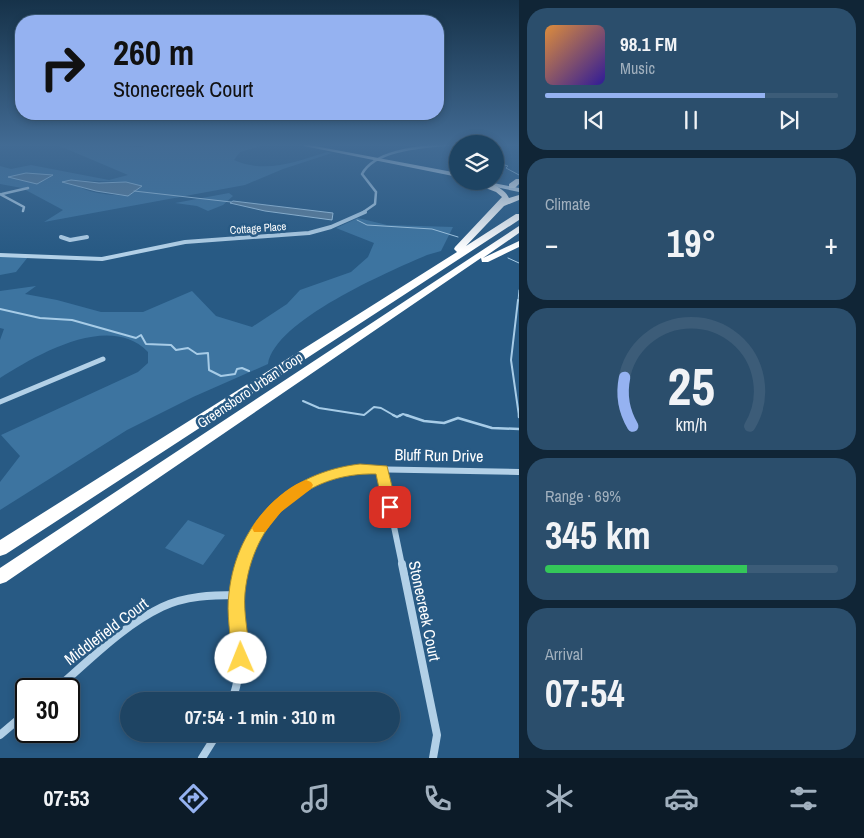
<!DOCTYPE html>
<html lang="en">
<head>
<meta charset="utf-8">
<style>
  body { margin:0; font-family:"Archivo Narrow",sans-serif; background:#2b4e6c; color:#f1f3f6; height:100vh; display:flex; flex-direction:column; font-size:19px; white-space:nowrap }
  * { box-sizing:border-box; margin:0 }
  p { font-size:16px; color:#a1b0be }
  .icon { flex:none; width:28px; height:28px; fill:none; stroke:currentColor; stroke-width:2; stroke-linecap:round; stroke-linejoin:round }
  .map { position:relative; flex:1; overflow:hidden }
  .drawer { display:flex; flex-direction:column; gap:8px; padding:8px; background:#102536; width:345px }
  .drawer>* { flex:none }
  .top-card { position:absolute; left:15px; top:15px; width:429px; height:105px; border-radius:20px; box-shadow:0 2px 8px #0003,0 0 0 1px #3c5c78; background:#95b2f1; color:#111; overflow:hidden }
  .controls { position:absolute; left:449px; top:135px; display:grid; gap:10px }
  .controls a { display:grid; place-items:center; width:55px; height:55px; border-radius:50%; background:#1e4463; box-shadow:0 2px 8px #0003,0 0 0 1px #3c5c78; font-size:25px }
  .speed { position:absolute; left:15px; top:678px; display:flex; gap:10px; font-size:25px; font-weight:700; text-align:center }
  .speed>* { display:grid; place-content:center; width:65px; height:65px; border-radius:50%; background:#1e4463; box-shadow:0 2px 8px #0003,0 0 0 1px #3c5c78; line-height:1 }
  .speed .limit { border:2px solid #111; border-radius:8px; background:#fff; color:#111 }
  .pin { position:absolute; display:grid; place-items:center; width:42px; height:42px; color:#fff; margin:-21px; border-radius:10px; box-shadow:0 2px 8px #0006 }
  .me { position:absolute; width:55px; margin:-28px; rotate:359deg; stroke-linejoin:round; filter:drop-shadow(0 0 4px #0008) }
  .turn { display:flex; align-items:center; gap:18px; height:105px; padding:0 15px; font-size:22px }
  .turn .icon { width:65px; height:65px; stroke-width:2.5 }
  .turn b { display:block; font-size:35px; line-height:42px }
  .big { font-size:38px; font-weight:800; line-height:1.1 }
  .drawer .card { flex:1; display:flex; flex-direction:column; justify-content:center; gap:8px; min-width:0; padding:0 18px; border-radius:20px; background:#2b4e6c }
  .drawer .dial { align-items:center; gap:0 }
  .dial svg { height:130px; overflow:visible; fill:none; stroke:#3c5c78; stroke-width:7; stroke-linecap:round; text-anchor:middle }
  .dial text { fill:#f1f3f6; stroke:none }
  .song { display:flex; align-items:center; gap:15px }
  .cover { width:60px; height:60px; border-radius:8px; background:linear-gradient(135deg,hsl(30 70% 55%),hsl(250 70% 35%)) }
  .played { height:5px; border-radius:2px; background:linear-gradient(90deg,#95b2f1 75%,#3c5c78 75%) }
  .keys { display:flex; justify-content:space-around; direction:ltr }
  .heat { display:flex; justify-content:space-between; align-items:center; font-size:28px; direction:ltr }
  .charge { height:8px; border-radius:4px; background:linear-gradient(90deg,#34c759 69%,#3c5c78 0) }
  .trip { position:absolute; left:120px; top:692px; width:280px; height:50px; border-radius:25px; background:#1e4463; box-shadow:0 2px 8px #0003,0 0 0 1px #3c5c78; font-weight:800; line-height:50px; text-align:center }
  .dock { display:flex; height:80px; justify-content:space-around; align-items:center; background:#0c1b28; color:#a1b0be }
  .dock .icon { width:35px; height:35px }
  .dock .active { color:#95b2f1 }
  .dock b { font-size:22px; color:#f1f3f6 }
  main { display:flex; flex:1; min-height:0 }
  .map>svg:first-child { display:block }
  .green { fill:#3d74a0; fill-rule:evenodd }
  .water { fill:#5c7e9a; stroke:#a7cce7 }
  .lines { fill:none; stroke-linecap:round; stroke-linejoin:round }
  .stream-far2 { stroke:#a7cce7; stroke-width:1 }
  .stream-far1 { stroke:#a7cce7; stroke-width:2 }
  .stream { stroke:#a7cce7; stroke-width:2.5 }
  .minor-far4 { stroke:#b2d0e7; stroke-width:2.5 }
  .minor-far3 { stroke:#b2d0e7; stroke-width:4 }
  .minor-far2 { stroke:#b2d0e7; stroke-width:5 }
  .minor-far1 { stroke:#b2d0e7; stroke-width:6 }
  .minor { stroke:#b2d0e7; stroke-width:8 }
  .secondary { fill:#dceaf6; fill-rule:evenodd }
  .motorway { fill:#fff; fill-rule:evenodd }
  .route { fill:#ffd54a; stroke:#a68a30 }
  .slow { fill:#f59e0b }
  .labels { text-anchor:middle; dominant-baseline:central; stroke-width:5; stroke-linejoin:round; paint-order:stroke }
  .far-street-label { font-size:11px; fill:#fff; stroke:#285a84 }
  .street-label { font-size:14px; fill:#fff; stroke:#285a84 }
  .near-street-label { font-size:16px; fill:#fff; stroke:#285a84 }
</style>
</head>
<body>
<main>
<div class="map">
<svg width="519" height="758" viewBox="0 0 519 758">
  <rect width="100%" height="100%" fill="#285a84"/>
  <path class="green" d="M55 144 143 147 147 144H268L240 152 234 160C266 174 295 162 327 152L332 153 283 169 245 185 44 222 63 210 22 188 0 184V166L11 169 31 165 109 180 128 175ZM71 180 126 182 142 186 128 196C113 195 81 194 71 180Z
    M229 193 233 196 223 205 208 211 197 206 175 203Z
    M358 218 387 225 453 227 441 251 427 255C388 272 275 320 268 364L193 397 127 430 0 510V482L20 456 1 435 138 372 148 363V352C109 312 37 355 0 378V340L4 329 0 328V291L36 286 25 294 57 300 101 312H143L192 291 216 316 252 327 287 304 300 290 351 272 368 257 374 243 336 228Z
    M0 257H28L16 272 0 275Z
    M188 520 225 535 203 565 165 548Z"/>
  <path class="water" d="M26 173 53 175 37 184 8 177Z
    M71 180 99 183 126 182 142 186 128 196 96 191 62 182Z
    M233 201 333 213 332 220 265 211 230 203Z"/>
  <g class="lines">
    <path class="stream-far2" d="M495 162 508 166 506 168 519 175
      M134 191 231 202
      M357 220 367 225 432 229 458 237
      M508 258 519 263
      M518 301 519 290"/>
    <path class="stream-far1" d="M518 300 511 360 519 416
      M0 309 40 318 72 320 136 338 141 335 146 344 171 345 176 350 188 348 197 354 208 353 209 370 221 376 235 374 237 369 242 368 249 371
      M303 401 319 408 364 415 374 407 381 408 395 416
      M399 416 403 414 409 416"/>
    <path class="stream" d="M393 415 397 417 401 415
      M406 415 424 421 444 423 458 418 492 428 519 429
      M519 415V417"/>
    <path class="minor-far4" d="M0 194 24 207 23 211
      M2 194 28 188
      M362 213 375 204 376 192 362 174C376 148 427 147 454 144"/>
    <path class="minor-far3" d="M61 237 70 240 87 237
      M0 255 102 259 185 242 309 233 331 227 365 212"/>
    <path class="minor-far2" d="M0 402 103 359"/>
    <path class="minor-far1" d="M382 469 402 565
      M242 565C261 507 302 481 360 469L519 472"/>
    <path class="minor" d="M402 564 437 735 433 758
      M56 689C89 661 122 626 162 607 185 596 212 595 237 595
      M232 701C239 680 242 659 241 636 239 611 234 589 243 564
      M0 735 26 713
      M202 758 217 734"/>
    <path class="secondary" d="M294 144H304L458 173V177Z
      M483 181 519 188V192L481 184V182Z"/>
    <path class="motorway" d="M516 179H519V184L515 188H509V184Z
      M475 181C487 181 504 187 509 198L519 195V200L504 206 466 246 516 214H519V220L6 554 0 556V540L457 252 454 249 455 247 502 197 496 192 475 184Z
      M519 226V233L483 258 519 241V247L488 262H482L481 258 6 582 0 584V568Z"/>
  </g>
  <linearGradient id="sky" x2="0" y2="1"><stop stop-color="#163249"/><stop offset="0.58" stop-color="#426b94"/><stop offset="1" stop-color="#426b94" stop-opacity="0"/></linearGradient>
  <rect width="519" height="250" fill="url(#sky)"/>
  <path class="route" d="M360 464 387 466 397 507 395 511H385L383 507 376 474C305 472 252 522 245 593 243 613 249 637 250 658L248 664 241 667 235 664 232 658C231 637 226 613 229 593 237 521 289 472 360 464Z"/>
  <path class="slow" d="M306 480 311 482 313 485 311 489 281 512 265 532H254L252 528C261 511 287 486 306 480Z"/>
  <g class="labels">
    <g class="far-street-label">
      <text transform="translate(258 228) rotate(-4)">Cottage Place</text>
    </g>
    <g class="street-label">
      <text transform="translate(250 390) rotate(-34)">Greensboro Urban Loop</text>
    </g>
    <g class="near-street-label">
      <text transform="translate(439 455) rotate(1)">Bluff Run Drive</text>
      <text transform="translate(425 611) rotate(78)">Stonecreek Court</text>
      <text transform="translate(106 631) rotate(-37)">Middlefield Court</text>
    </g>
  </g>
</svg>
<div class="controls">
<a><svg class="icon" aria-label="layers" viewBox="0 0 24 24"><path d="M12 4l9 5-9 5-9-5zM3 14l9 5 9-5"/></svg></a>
</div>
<div class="speed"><div class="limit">30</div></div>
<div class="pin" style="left:390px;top:507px;background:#d93025"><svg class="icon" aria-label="arrive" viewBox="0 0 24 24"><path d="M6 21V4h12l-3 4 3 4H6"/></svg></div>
<svg class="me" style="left:241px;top:658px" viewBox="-20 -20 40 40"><circle r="19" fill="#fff"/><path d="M0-13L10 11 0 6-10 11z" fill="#ffd54a"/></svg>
<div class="trip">07:54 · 1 min · 310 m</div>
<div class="top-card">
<div class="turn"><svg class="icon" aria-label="right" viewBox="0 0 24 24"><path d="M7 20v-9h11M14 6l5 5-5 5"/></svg><div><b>260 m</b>Stonecreek Court</div></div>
</div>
</div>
<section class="drawer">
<div class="card">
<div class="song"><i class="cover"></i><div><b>98.1 FM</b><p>Music</p></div></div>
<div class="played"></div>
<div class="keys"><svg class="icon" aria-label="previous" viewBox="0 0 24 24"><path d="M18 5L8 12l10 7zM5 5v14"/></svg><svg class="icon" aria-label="pause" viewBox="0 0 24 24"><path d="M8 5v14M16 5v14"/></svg><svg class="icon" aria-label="next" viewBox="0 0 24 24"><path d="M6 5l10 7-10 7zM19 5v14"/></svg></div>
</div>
<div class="card"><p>Climate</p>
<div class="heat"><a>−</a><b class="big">19°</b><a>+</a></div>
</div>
<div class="card dial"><svg viewBox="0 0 100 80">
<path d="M14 69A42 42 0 1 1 86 69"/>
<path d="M14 69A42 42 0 0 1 9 39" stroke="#95b2f1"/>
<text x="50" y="56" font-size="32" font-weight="700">25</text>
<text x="50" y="72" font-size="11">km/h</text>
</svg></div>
<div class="card"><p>Range · 69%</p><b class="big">345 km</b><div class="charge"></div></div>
<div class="card"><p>Arrival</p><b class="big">07:54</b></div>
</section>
</main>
<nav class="dock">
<b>07:53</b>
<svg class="icon active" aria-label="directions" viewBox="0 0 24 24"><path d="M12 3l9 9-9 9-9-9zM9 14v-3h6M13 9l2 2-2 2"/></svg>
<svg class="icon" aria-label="music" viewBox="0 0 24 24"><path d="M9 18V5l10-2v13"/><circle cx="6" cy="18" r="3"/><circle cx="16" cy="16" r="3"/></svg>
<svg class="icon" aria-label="phone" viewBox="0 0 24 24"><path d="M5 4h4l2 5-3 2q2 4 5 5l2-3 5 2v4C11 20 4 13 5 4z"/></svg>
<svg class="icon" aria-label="climate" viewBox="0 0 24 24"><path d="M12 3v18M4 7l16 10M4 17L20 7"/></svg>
<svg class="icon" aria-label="car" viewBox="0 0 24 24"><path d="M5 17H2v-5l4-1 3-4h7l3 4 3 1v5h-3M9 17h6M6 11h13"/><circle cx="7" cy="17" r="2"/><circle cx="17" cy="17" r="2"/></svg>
<svg class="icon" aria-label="filters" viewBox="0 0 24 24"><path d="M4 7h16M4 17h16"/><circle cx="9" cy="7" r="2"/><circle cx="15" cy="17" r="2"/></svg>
</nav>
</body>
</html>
